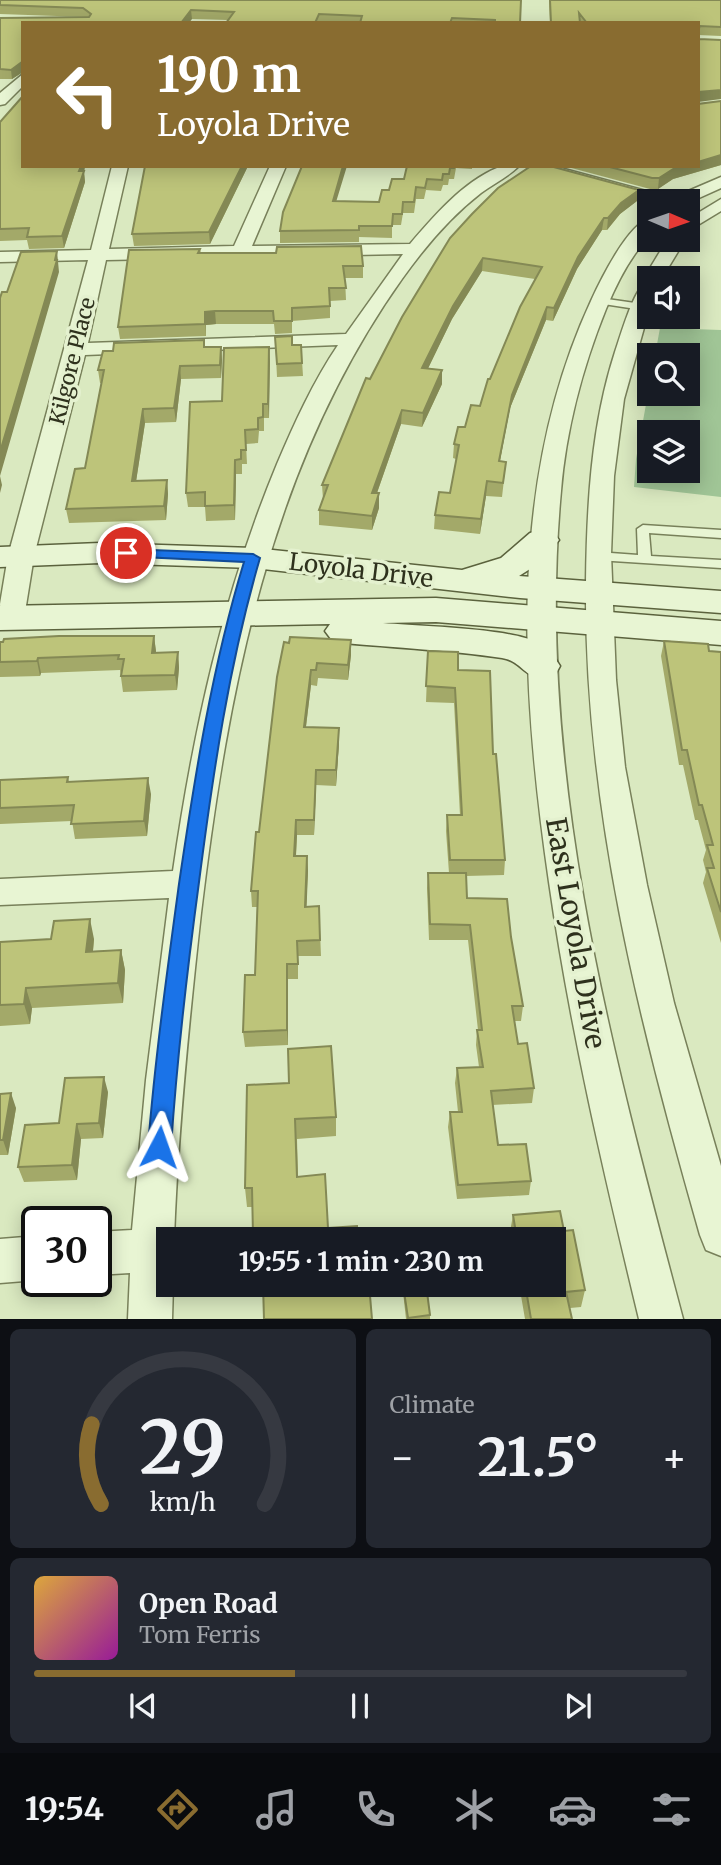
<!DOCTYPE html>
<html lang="en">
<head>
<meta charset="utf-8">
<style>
  body { margin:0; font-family:Merriweather,serif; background:#242831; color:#f1f3f6; height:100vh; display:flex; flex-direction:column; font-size:26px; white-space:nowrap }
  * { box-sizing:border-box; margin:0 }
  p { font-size:23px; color:#9ea1a6 }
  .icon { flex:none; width:38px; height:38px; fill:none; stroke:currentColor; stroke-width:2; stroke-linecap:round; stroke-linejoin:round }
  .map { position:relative; height:1319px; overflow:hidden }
  .drawer { display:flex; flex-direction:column; gap:10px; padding:10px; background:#0d0f14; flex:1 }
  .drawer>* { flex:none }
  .banner { position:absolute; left:21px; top:21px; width:679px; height:147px; border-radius:0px; box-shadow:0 4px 18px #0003; background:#896c30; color:#fff; overflow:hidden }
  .needle { width:46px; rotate:92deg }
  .controls { position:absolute; left:637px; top:189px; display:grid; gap:14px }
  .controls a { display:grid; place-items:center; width:63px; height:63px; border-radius:0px; background:#171b24; box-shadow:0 4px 18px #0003; font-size:35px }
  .speed { position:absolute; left:21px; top:1206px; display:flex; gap:14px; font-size:35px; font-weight:700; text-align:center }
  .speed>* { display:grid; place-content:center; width:91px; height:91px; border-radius:50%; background:#171b24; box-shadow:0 4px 18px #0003; line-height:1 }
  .speed .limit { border:4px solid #111; border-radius:10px; background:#fff; color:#111 }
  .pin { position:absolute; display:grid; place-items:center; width:60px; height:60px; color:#fff; margin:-30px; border:4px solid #fff; border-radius:50%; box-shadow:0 2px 7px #0007 }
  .me { position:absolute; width:77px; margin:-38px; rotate:4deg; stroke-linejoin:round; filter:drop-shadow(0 0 5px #0008) }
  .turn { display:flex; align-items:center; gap:24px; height:147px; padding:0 21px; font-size:32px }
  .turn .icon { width:91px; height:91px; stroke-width:2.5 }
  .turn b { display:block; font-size:49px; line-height:60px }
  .big { font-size:52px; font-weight:700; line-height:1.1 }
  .drawer .widget { flex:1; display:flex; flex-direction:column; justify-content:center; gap:10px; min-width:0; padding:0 24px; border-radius:10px; background:#242831 }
  .drawer .dial { align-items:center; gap:0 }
  .dial svg { height:182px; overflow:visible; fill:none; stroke:#363941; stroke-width:7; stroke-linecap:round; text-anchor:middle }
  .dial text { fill:#f1f3f6; stroke:none }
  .song { display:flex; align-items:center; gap:21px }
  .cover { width:84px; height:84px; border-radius:10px; background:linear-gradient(135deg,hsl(40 70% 55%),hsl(300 70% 35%)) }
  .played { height:7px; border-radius:4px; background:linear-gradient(90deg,#896c30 40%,#363941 40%) }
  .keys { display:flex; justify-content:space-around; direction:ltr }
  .heat { display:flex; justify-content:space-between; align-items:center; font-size:38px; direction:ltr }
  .drawer .tiles { flex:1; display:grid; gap:10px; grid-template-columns:1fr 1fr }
  .widget:last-child { grid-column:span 2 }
  .trip { position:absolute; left:156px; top:1227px; width:410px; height:70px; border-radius:0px; background:#171b24; box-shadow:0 4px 18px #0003; font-weight:700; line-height:70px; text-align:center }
  .tab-bar { display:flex; height:112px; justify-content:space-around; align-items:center; background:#090b0e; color:#9ea1a6 }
  .tab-bar .icon { width:49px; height:49px }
  .tab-bar .current { color:#896c30 }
  .tab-bar b { font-size:32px; color:#f1f3f6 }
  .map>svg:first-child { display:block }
  .green { fill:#a0c596; fill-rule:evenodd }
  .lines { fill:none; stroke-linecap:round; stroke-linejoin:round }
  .service-casing { stroke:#78805a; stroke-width:3 }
  .minor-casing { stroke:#78805a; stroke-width:3 }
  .secondary-casing { stroke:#5b623d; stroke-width:3 }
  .service { fill:#e8f5d3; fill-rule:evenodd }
  .minor { fill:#e8f5d3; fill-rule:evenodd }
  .secondary { fill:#e8f5d3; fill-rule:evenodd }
  .wall { fill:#a3a969 }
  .shaded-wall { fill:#848955 }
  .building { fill:#bdc47a; stroke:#848955; stroke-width:2 }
  .route { fill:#1a73e8; stroke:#114b97; stroke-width:2 }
  .labels { text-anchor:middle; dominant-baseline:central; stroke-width:7; stroke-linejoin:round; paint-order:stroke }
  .far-street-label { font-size:21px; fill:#2e311d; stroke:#e4f1cf }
  .street-label { font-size:24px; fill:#2e311d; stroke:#e4f1cf }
  .near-street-label { font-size:28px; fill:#2e311d; stroke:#e4f1cf }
</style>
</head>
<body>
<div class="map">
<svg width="721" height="1319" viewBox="0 0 721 1319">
  <rect width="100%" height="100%" fill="#dae9c0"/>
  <path class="green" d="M660 328 721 330V497L634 487 636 459 649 388V394H688V355H655ZM649 432H688V471H649Z"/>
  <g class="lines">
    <g class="service-casing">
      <path id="service" d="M600 298 649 305V311L597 303 595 301Z
        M643 525 721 530V538L649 533 651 556 721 560V568L597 560 591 556 597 552 638 555 637 529Z"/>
    </g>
    <g class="minor-casing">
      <path id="minor" d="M23 74V86L5 104 0 105V93Z
        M112 166H128L109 249 234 246 270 166H286L252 246 410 244C433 217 463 182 497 168 503 165 512 166 519 166 508 177 493 184 481 193 450 217 424 248 402 279 269 466 228 690 201 913 189 1021 178 1130 174 1239H168V1284H173L172 1319H128L130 1273 96 1275V1232L132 1230 146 1080 169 898 0 905V879L173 871C193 732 223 594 277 464 294 424 313 382 338 345L85 355 34 556 24 618 21 624 11 627 1 624 0 604 8 556 88 260 0 262V252L91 250ZM403 254 346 334 88 343 106 260Z
        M526 166H553L672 198 721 177V188L688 203 649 202 528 169Z
        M721 199V211L688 231V219Z
        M649 219C649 224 650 231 648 235 646 242 639 248 635 254 623 271 614 290 606 309 583 366 566 430 561 491 535 771 612 1051 683 1319H639C604 1174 570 1029 549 882 521 690 507 482 591 301 600 281 628 224 649 219Z
        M667 240H685L662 278H649V310L624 399 614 476 611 554 616 680 625 767 647 885 674 1003 721 1166V1256L706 1250 700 1235C639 1021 584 806 586 582 587 505 591 426 615 352 620 338 634 287 647 282L644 278Z
        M37 1236V1280L0 1283V1239Z"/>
    </g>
    <g class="secondary-casing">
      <path id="secondary" d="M542 530 554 533 559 540 541 562 519 576 721 591V613L520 598 253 568 100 563 0 567V547L100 543 253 548 462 570 501 558 530 533Z
        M436 598 721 621V645L436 622 383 623C417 626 512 628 538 643 547 649 555 657 560 666L555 675C523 684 526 662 502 658 450 650 396 648 344 643L331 639 325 631 330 624 0 630V606Z"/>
    </g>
    <use href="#service" class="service"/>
    <use href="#minor" class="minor"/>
    <use href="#secondary" class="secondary"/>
  </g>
  <path class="wall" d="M0 0H521L520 23H226L228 20 192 19 23 23V72L12 79H0V18L85 17 0 14Z
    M549 0H721V36L698 35V23H550Z
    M721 101V165L673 179 658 189H650L564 166H698Z
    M0 122 23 166H85L84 172 85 182 64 248 29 249 27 240 0 241Z
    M248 166 210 244 134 246 132 234Z
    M407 166H472V169L456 168 454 179H449L448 185H443L441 191 426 190 424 199H416L414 213H403L401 225H392V238L359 237V242L280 243V231L336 201 379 202 389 190 404 179Z
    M637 201 620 214 607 230H602L577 269 553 321 546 320 510 408 500 461 506 462 502 497 486 496 480 534 434 529 435 515 450 493 456 459 453 458 454 444 480 406 490 379 535 279 482 271 452 319 428 368 442 370V384L422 427 401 424 377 493 379 508 372 530 319 525V510L323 499 322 485 370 379 450 238Z
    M200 249 201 253 363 266V278H345L346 300 330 301V318L292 321V333L275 334 274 324H216L206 325V336L120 339 118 327Z
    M275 337 292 345H301L303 376 277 377Z
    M204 340 205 347H221L222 360 221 378 181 379 176 422 145 423 136 481 167 480 168 494 166 520 69 523 66 509 85 468 101 383H100L98 370 113 351Z
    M269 347V418H264V431H259L258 443 246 444 247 464H242V474H236L235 520 206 521 205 507H188L186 493 222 401Z
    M154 636 156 653 178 652 179 668 177 690 123 692 120 670 41 673 40 676 0 677V642Z
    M664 641 709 651 721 652V943L703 883 706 872 703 860 706 850 698 820H695L683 765H679L661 656Z
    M284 642 351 655 348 680 318 678 317 686 311 685 306 727 339 743 336 786 316 785 314 835H297L296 856H307L308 871 306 907 319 906 321 956H298V979H288V1045L245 1047 243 1032 255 975 257 907H252L251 891Z
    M428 651 458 670 493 754 505 860 504 875 466 876 467 898 511 937 523 1006 521 1021H514L518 1044 534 1088 532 1103 492 1105 498 1145 531 1181 529 1195 457 1199 448 1127 450 1112H458L455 1083 457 1068 479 1067 476 1045 477 1030H478L468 940H429L427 888 428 873H449L446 831 447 815H460L454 703 426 702Z
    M68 777 69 782 151 794 147 836 75 839 72 821 0 824V780Z
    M94 939 93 951 121 950 125 970 123 1003 32 1008 30 1024 0 1026V942Z
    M247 1085 336 1117V1136L297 1139 298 1176 253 1235 252 1207H247L245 1188Z
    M108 1092 103 1138 81 1139 77 1180 24 1182 18 1167Z
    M0 1094 16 1108 8 1155H0Z
    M513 1215 564 1231 585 1290 581 1307 570 1308 572 1319H525L519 1284H553V1239H511L510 1232Z
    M245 1284H369L247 1297Z
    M403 1285 430 1315V1319H406L403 1292Z"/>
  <path class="shaded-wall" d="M191 10 192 19 189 23H181Z
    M22 62 23 72 12 79 11 70Z
    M721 90V99L698 102V92Z
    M721 155V165L673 179 658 189 659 178 675 168 682 166H698V162Z
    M81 166H85L84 172 85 182 64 248 62 236Z
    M242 166H248L210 244 209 232Z
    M343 166H347L333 212V201Z
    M639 190 637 201 620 214 607 230 608 218 621 203Z
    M604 218 602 230 577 269 553 321 554 308 578 257Z
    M57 251 59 272 0 476 2 485 0 493V452Z
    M483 258 482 271 452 319 422 381V368L453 306Z
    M547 307 546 320 510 408 497 475 499 461 512 395Z
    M215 311 216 324 206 325V336L205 312Z
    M221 347 222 360 221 378 220 365Z
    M269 347 270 361 269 418 268 404Z
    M180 366 181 379 176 422 174 408Z
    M442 370V384L422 427 423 413Z
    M143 409 145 423 134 495 132 481Z
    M402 410 401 424 372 507V493Z
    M235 460 236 474 235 520 234 505Z
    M167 480 168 494 166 520 164 506Z
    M487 481 486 496 480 534 481 519Z
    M379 493V508L372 530V516Z
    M154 636 156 651 154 668 152 653Z
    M351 640V655L348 680V665Z
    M178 652 179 668 177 690 175 675Z
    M38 658 41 673 40 676 37 661Z
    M311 670V685L304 742V727Z
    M339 728V743L336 786V770Z
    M316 770V785L314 835V820Z
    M148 778 151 794 147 836 144 821Z
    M296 820 297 835 295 871 294 856Z
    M307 856 308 871 306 922 305 907Z
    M90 919 94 939 91 972 86 952Z
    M121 950 125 970 123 1003 118 983Z
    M287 964 288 979V1045L287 1030Z
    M26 988 32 1008 30 1024 24 1004Z
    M104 1077 108 1092 103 1138 99 1123Z
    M11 1093 16 1108 8 1155 3 1140Z
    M77 1124 81 1139 77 1180 72 1165Z"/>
  <path class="building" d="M0 0H521L520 23H495V20L452 18 450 23H360L362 16 319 14 315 23H226L234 12 191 10 181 23H23V66L22 62 11 70 0 69V18L89 17 91 14 83 8 0 5Z
    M550 0H721V27L700 26 698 31V23H587L579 13 580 23H551Z
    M698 38 699 39 721 40V90L698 92Z
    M23 96V166H81L79 171H84L62 236 27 237 29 228 0 229V122Z
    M721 101V155L698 162V104Z
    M145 166H242L209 232 132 234Z
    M302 166H343L333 201 379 202 382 190H389L392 179H404L407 166H455L454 168H450L449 174H443L442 180 427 179 425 188 416 187 414 202H403L402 214H393L392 226H359V230L280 231 283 212Z
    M531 166H550L639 190 621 203 608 218H604L578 257 554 308 547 307 512 395 499 461 506 462 503 483 487 481 481 519 435 515 439 492 450 493 459 445 454 444 458 427H465L471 405 480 406 488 379H490L520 307 542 267 483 258 453 306 422 368 442 370 423 413 402 410 372 493H379L372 516 319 510 328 485H322L366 378 370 379 402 317 450 238 472 214 498 188Z
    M606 166H682L675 168 659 178H652Z
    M361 246 363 266H343L346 288H329L330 306 292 308V321H274L273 311H215L205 312V324L118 327 129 250 200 249 198 253H276L277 247Z
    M57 251 55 260H57L0 452V298L2 292H7L21 252Z
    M292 336V345H301L302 363 277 364 275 337Z
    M204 340V347H221L220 365 180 366 174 408 143 409 132 481 167 480 164 506 66 509 75 469 85 468 104 370H98L103 351H113L114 343Z
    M269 347 268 404H263V417L258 418V429L245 430 246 450H241V459L235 460 234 505 205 506V492L186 493 190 402 222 401 224 348Z
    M59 636H154L152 653 178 652 175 675 121 676 124 659H118L119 655 38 658 37 661 0 662V642H3L4 639Z
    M290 637 351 640 348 665 317 663 316 670H311L304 727 339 728 336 770H316L314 820H296L294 856H307L305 907 319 906 320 940 297 941 298 964H287V1030L243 1032 245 975H255L258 891H251L256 832H259L277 677 284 642 289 643Z
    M664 641 708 644 709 651 721 652V912L707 868H714L707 845H713L702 805H699L687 750H682Z
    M428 651 458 652V670L490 671 493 754H496L505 860H450L447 815H462L455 688 426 686Z
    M68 777 67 782 148 778 144 821 71 824 74 805 0 808V780Z
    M428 873H466L467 898 507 899 511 937 523 1006H512L518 1044 527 1043 534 1088 491 1091 498 1145 526 1144 531 1181 458 1185 450 1112H462L457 1068 483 1067 477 1030H482L470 925 430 924Z
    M90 919 86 952 121 950 118 983 26 988 24 1004 0 1005V942L51 939 54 921Z
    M331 1046 336 1117 295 1119 297 1177 325 1174 328 1228 357 1226 358 1239H244V1236L253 1235 252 1188H245L247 1085 289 1083 288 1049Z
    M104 1077 99 1123 77 1124 72 1165 18 1167 25 1125 59 1123 65 1078Z
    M11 1093 3 1140H0V1094Z
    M560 1211 564 1231 573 1230 585 1290 566 1292 572 1319H531L525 1284H553V1239H517L513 1215Z
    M263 1284H369L372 1319H264Z
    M412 1284H426L430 1315 408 1318 403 1285Z"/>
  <path class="route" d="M126 549 253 554 260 558C229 664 213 773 199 882 187 971 177 1058 171 1147L168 1155 159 1158 151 1155 148 1147C155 1059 167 972 179 884 195 775 212 667 244 562L121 556 119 553 121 550Z"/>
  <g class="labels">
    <g class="far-street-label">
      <text transform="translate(72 361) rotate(-76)">Kilgore Place</text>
    </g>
    <g class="street-label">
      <text transform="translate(361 570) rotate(7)">Loyola Drive</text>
    </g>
    <g class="near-street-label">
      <text transform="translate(576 933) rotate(80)">East Loyola Drive</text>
    </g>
  </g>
</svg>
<div class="controls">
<a><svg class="needle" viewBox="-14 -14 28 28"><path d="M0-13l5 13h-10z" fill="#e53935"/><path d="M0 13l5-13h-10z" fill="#9ea1a6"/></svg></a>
<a><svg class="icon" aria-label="sound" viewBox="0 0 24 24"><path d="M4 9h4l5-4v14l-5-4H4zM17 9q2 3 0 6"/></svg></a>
<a><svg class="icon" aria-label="search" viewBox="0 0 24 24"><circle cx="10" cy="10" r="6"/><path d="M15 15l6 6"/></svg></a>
<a><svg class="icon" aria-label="layers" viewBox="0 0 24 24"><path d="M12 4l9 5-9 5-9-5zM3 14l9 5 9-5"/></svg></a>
</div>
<div class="speed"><div class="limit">30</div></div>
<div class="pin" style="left:126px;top:553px;background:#d93025"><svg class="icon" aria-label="arrive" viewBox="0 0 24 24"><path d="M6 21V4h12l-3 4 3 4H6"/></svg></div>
<svg class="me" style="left:159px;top:1147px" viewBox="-20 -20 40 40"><path d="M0-17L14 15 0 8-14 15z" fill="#1a73e8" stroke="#fff" stroke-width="4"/></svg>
<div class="trip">19:55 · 1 min · 230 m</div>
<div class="banner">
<div class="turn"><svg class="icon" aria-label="left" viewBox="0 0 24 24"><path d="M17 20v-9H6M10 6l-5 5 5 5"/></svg><div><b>190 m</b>Loyola Drive</div></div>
</div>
</div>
<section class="drawer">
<div class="tiles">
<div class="widget dial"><svg viewBox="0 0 100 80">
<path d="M14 69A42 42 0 1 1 86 69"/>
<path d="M14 69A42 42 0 0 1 10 34" stroke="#896c30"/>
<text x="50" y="56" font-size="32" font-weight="700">29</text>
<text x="50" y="72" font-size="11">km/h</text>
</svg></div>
<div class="widget"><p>Climate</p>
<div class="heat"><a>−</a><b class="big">21.5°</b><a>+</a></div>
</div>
<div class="widget">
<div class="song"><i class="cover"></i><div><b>Open Road</b><p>Tom Ferris</p></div></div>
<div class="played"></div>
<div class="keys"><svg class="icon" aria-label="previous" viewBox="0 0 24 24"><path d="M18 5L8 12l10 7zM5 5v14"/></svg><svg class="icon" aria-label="pause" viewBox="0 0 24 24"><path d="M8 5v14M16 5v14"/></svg><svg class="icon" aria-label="next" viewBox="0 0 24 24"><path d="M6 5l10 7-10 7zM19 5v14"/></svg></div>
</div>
</div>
</section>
<nav class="tab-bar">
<b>19:54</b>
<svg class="icon current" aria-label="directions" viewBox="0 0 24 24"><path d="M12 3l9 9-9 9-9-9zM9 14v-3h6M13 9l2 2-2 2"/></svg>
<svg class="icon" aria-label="music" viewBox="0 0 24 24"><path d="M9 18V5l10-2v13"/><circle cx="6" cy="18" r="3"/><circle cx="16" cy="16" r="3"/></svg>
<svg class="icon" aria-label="phone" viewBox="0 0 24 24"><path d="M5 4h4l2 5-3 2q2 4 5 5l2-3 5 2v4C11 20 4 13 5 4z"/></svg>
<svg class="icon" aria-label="climate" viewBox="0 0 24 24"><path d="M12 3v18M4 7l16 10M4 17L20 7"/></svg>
<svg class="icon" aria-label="car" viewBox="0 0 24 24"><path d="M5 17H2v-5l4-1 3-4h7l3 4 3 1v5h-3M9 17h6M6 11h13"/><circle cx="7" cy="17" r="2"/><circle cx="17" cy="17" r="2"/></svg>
<svg class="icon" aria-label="filters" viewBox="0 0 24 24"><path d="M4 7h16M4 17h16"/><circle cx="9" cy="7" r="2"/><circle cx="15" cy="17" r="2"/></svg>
</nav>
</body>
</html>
